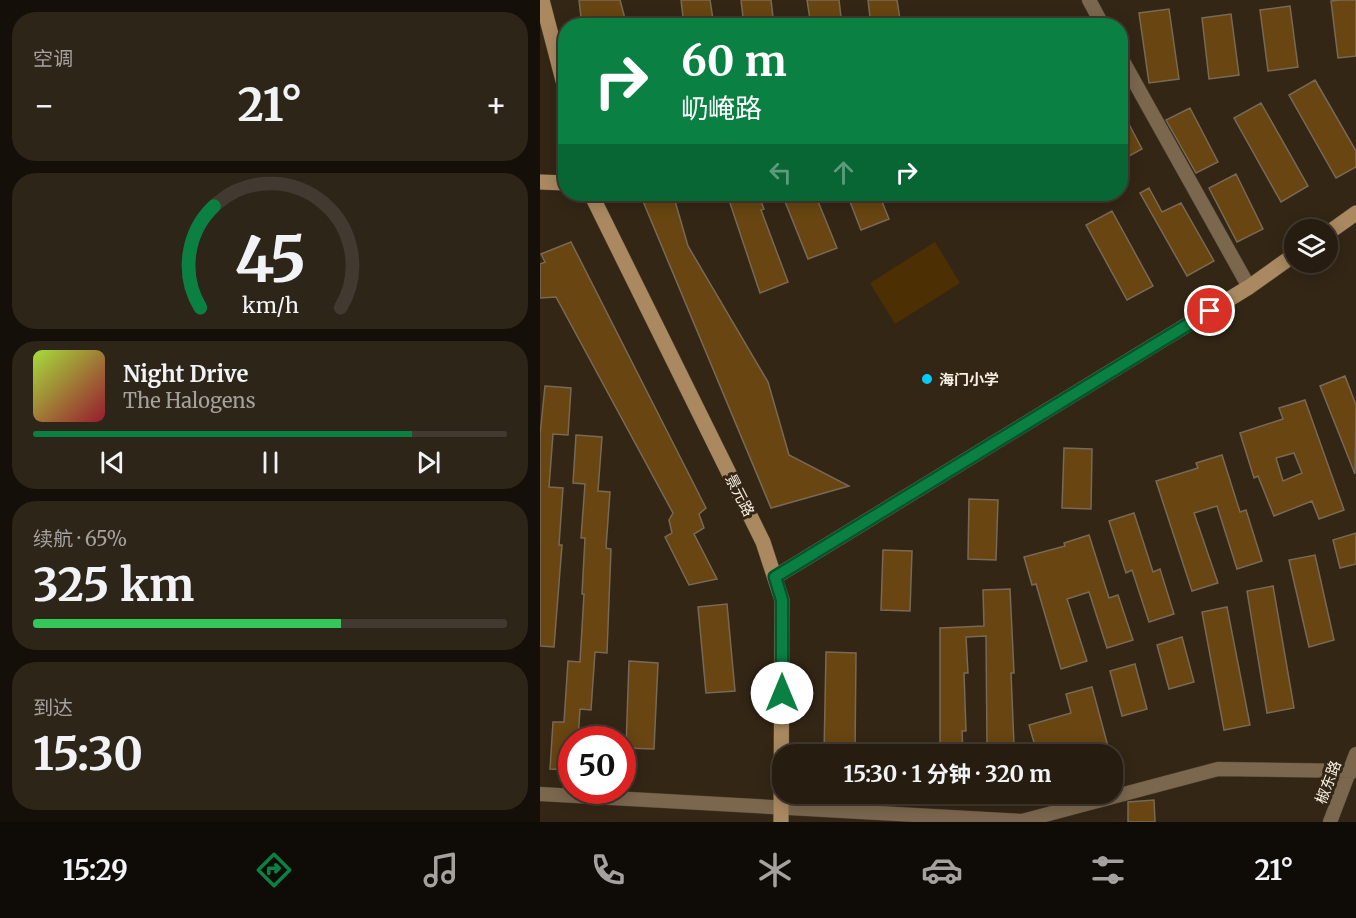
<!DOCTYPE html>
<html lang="zh">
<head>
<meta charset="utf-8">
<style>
  body { margin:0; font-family:Merriweather,"Noto Sans SC",serif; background:#2e2519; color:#f1f3f6; height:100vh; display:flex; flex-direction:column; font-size:22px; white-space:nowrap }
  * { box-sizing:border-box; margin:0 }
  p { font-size:20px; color:#a4a19f }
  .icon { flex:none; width:33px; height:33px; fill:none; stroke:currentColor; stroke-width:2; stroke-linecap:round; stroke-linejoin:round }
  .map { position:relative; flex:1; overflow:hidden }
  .drawer { display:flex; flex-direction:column; gap:12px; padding:12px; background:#150f09; width:540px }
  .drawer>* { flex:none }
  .guide { position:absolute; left:18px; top:18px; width:570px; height:183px; border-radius:24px; box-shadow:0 3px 15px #0003,0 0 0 2px #423a30; background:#0b8043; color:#fff; overflow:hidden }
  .buttons { position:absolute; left:744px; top:219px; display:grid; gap:12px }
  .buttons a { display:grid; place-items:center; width:54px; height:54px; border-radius:50%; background:#261c10; box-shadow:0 3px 15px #0003,0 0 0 2px #423a30; font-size:30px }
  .speed { position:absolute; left:18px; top:726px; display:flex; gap:12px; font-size:30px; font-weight:700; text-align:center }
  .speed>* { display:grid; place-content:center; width:78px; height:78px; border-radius:50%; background:#261c10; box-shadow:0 3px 15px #0003,0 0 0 2px #423a30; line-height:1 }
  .speed .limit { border:9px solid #d22; background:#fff; color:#111 }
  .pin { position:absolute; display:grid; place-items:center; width:51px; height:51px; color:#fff; margin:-26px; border:3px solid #fff; border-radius:50%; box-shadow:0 2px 6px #0007 }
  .me { position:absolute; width:66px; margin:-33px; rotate:0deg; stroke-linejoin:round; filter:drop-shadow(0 0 4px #0008) }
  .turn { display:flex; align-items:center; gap:21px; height:126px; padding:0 24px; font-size:27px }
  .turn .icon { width:78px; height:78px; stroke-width:2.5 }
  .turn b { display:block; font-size:42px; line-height:51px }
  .lanes { display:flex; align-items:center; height:57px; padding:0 24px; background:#0003; justify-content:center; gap:30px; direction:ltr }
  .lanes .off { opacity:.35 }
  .big { font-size:45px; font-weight:700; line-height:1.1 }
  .drawer .tile { flex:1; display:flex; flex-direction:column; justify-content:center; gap:9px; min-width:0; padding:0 21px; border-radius:24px; background:#2e2519 }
  .drawer .dial { align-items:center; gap:0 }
  .dial svg { height:156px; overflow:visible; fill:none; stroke:#423a30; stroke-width:7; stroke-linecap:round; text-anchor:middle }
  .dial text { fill:#f1f3f6; stroke:none }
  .song { display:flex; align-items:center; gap:18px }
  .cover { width:72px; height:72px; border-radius:9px; background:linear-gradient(135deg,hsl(80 70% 55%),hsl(350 70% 35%)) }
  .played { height:6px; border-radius:3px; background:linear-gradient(90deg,#0b8043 80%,#423a30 80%) }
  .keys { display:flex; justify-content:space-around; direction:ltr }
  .heat { display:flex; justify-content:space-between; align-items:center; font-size:33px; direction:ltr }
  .charge { height:9px; border-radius:4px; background:linear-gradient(90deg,#34c759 65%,#423a30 0) }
  .trip { position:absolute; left:232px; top:744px; width:351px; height:60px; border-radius:24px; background:#261c10; box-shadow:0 3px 15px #0003,0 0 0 2px #423a30; font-weight:700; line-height:60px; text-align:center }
  .tabs { display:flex; height:96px; justify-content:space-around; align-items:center; background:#0f0b06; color:#a4a19f }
  .tabs .icon { width:42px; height:42px }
  .tabs .current { color:#0b8043 }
  .tabs b { font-size:27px; color:#f1f3f6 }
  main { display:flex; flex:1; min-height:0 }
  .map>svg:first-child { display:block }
  .green { fill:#4c2f02 }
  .building { fill:#684511; stroke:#786956; stroke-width:1.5; fill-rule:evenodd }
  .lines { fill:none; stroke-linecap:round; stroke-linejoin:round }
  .street-casing { stroke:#4e4232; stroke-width:15 }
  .secondary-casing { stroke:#4e4232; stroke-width:16 }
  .street { stroke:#7b674e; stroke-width:14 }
  .secondary { stroke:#aa8961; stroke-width:15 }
  .route-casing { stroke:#07532c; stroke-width:15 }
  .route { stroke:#0b8043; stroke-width:10 }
  .poi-dot { fill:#02cbf9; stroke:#332615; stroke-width:2 }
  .labels { text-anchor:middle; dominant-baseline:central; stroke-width:6; stroke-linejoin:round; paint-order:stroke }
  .poi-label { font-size:15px; font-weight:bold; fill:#f7eee3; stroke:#332615; text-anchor:start }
  .street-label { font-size:15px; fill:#f7eee3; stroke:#332615 }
</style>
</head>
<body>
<main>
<section class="drawer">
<div class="tile"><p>空调</p>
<div class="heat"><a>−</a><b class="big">21°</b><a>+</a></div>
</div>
<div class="tile dial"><svg viewBox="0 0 100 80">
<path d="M14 69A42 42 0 1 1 86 69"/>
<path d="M14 69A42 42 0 0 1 21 17" stroke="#0b8043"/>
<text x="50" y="56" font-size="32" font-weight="700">45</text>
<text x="50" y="72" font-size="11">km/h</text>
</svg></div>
<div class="tile">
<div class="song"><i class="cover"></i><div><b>Night Drive</b><p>The Halogens</p></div></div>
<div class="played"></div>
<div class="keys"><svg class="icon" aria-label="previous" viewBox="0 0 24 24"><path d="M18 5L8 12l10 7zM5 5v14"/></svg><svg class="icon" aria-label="pause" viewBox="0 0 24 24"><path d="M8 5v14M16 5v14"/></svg><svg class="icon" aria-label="next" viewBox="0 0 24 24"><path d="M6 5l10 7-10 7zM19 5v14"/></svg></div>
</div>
<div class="tile"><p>续航 · 65%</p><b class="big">325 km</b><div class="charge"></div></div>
<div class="tile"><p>到达</p><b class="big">15:30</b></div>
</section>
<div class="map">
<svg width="816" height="822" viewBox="0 0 816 822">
  <rect width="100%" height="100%" fill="#332615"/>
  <path class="green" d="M395 242 420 283 355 324 330 283Z"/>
  <path class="building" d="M39 0H80L87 26H42Z
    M141 0H170L174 26H144Z
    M201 0H231L234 26H204Z
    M267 0H299L302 26H271Z
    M328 0H357L361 26H331Z
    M800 0H816V56L798 58 791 1Z
    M750 6 758 67 728 71 720 10Z
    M629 9 639 79 609 83 599 13Z
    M691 14 699 75 669 79 662 18Z
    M775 80 816 151V167L796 178 749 95Z
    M721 103 768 186 741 202 694 118Z
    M580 107 602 149 580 161Z
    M650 108 678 162 656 173 626 120Z
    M696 174 723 229 697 242 669 188Z
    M609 188 622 212 641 203 674 261 647 276 600 193Z
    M100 194H133L148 246 228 382 249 455 309 486 231 508Z
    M187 194H218L224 209 221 210 248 282 220 293Z
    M242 194H275L297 248 268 259Z
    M307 194H339L349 219 321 230Z
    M572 211 613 286 587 300 546 225Z
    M31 242 166 508 159 514 164 528 154 534 177 579 149 585 125 537 132 533 129 520 133 513 16 297 0 298V264L5 262 1 254Z
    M805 376 816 405 815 474 780 386Z
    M5 386 31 388 28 435 13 434 9 487 23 488 19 545H22L14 647 0 646V435Z
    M765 400 804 510 779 519 772 501 734 516 718 476 714 478 700 433 743 419 739 408ZM754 453 762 473 743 481 736 458Z
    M36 435 62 437 58 491 70 492 66 548 71 549 67 653 55 652 51 710 40 709 38 740H32V770L10 769 13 722H24L28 661 40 662 44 594H42L45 538H41L45 484 33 483Z
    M524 448 552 449 551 509 522 508Z
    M682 455 700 512 706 510 722 561 697 569 677 506 654 513 678 583 652 591 616 481 658 468 656 463Z
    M429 499 458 500 456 560 428 559Z
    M594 513 613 572 620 569 634 614 609 622 592 570 586 573 569 521Z
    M816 533V564L800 568 793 540Z
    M549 535 569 598 578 595 593 640 567 648 549 592 527 599 547 661 521 669 496 584 492 585 484 557 525 546 524 543Z
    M343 550 372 551 370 611 341 610Z
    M775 555 794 640 769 647 749 560Z
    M733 586 754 708 727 713 707 591Z
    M470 589 474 673H471L474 745 447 746 446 636 426 637 428 673H424L426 731H422L423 754H396V743H400V628L444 626 443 590Z
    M187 604 195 691 166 693 158 607Z
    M687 607 710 725 684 730 662 612Z
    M642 637 654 682 629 689 617 645Z
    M286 652 316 653 315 754H284Z
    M89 661 118 663 114 749 86 748Z
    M595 664 607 709 582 716 570 671Z
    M552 687 570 754H510V750L497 753 489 725 531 713 526 694Z
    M614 800 615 822H588V802Z"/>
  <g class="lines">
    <g class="street-casing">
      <path id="street" d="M549 0 563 26
        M580 56 709 287
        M0 794 482 821 678 769 816 771
        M790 822 816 754"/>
    </g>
    <g class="secondary-casing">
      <path id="secondary" d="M2 0 26 92
        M0 182 26 183
        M51 194 223 542 242 600 241 822
        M788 233 816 213
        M235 577 709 287 754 255"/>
    </g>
    <use href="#street" class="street"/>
    <use href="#secondary" class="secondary"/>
  </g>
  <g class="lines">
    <g class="route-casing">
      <path id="route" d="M242 693V600L235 577 670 311"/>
    </g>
    <use href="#route" class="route"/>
  </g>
  <circle class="poi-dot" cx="387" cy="379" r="6"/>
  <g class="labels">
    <g class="poi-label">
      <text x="399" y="379">海门小学</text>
    </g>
    <g class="street-label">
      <text transform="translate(200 495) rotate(63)">景元路</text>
      <text transform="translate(788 782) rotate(-69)">椒东路</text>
    </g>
  </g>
</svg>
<div class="buttons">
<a><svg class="icon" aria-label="layers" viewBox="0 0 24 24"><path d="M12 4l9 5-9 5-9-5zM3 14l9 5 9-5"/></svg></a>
</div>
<div class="speed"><div class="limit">50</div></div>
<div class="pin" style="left:670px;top:311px;background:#d93025"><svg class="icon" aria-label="arrive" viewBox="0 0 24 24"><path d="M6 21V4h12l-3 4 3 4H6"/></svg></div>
<svg class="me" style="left:242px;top:693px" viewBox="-20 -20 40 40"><circle r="19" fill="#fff"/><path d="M0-13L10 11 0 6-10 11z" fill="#0b8043"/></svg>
<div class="trip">15:30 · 1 分钟 · 320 m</div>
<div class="guide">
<div class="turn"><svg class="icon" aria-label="right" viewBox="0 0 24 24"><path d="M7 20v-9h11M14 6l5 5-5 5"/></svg><div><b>60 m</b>屷崦路</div></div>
<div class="lanes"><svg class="icon off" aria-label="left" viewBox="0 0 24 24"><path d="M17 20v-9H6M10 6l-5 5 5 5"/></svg><svg class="icon off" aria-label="ahead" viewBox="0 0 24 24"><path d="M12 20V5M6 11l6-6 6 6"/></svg><svg class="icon" aria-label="right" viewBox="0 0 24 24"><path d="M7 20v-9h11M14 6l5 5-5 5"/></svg></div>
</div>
</div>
</main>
<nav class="tabs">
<b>15:29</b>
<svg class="icon current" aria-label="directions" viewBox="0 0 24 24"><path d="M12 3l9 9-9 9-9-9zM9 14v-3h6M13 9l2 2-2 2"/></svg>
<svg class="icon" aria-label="music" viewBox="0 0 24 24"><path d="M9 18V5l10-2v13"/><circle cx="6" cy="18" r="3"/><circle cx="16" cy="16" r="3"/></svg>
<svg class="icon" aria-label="phone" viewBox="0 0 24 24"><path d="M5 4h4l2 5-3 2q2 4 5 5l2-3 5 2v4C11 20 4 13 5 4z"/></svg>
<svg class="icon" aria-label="climate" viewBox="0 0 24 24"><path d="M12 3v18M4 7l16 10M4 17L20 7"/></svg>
<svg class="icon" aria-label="car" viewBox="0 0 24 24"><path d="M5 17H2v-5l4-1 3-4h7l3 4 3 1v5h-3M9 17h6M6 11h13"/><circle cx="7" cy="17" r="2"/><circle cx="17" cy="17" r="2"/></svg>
<svg class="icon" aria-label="filters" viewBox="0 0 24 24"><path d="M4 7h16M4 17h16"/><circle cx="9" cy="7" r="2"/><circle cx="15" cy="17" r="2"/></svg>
<b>21°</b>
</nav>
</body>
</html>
